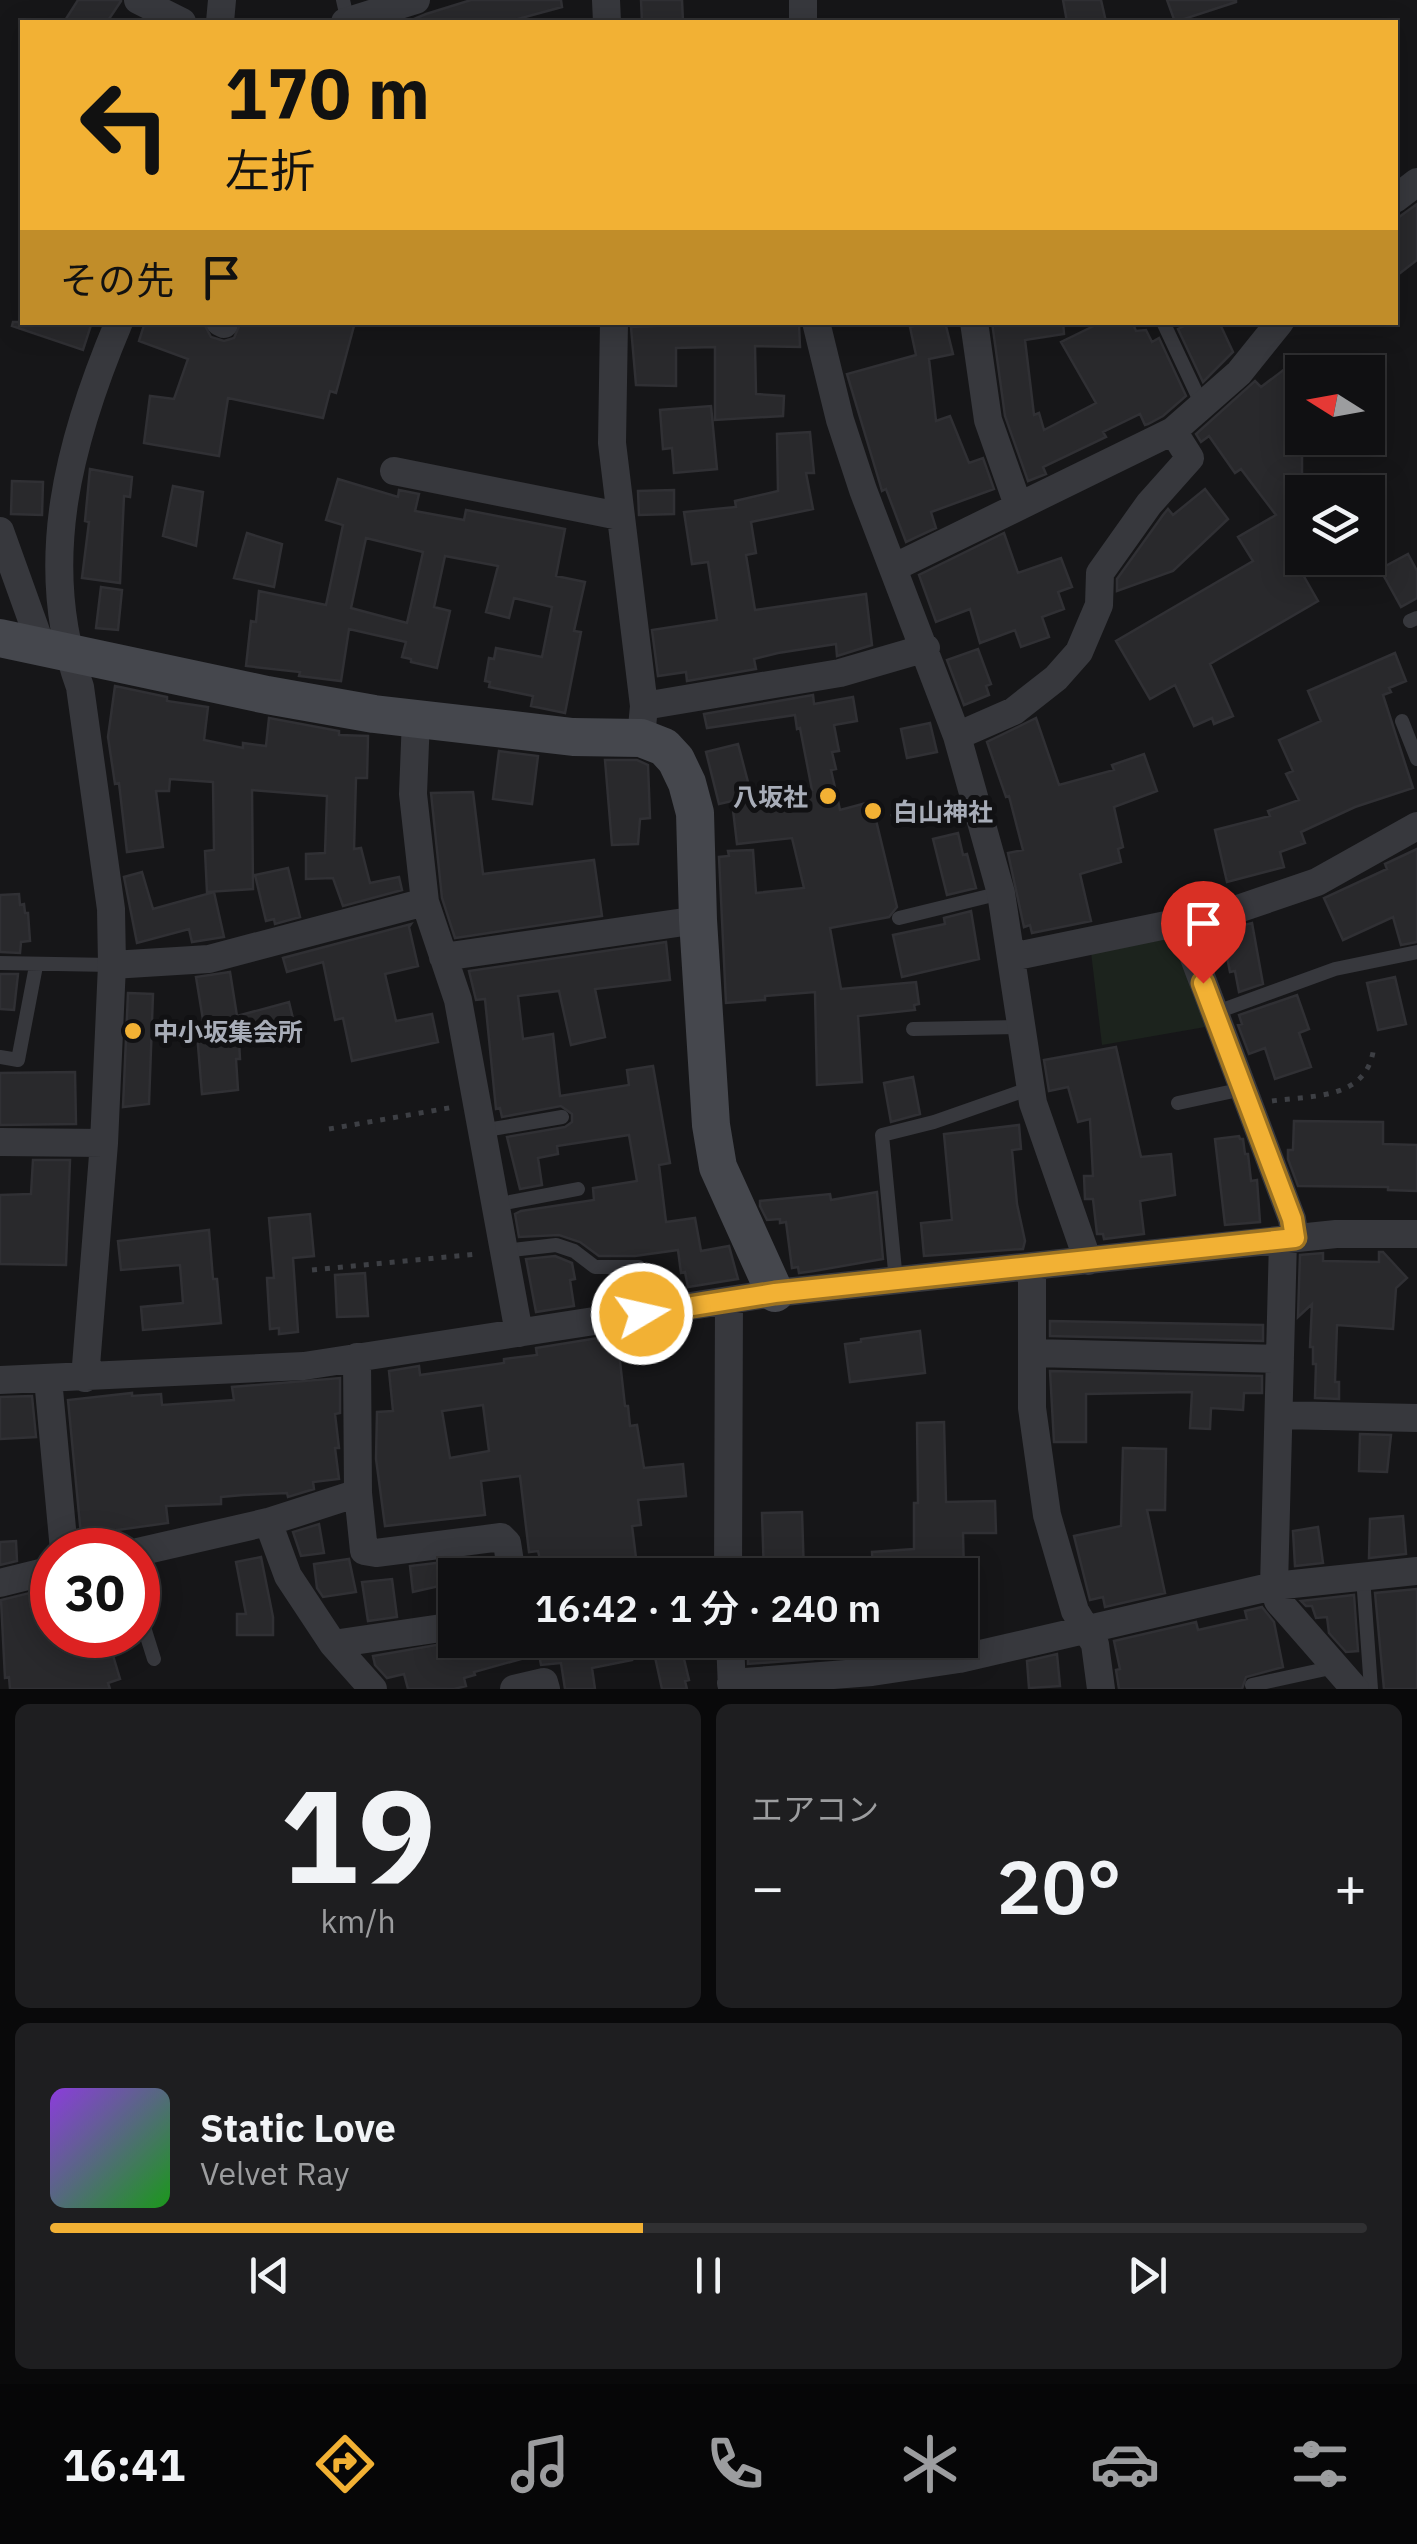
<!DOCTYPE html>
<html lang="ja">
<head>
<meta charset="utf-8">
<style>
  body { margin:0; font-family:"IBM Plex Sans","Noto Sans JP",sans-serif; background:#1e1e20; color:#f1f3f6; height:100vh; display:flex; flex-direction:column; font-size:38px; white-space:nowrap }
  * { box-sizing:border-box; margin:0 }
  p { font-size:32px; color:#9c9d9f }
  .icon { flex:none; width:55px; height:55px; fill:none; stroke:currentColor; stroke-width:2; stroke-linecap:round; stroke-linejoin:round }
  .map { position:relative; height:1689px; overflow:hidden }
  .side { display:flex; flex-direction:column; gap:15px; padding:15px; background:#09090a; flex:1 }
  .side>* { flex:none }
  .hud { position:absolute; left:20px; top:20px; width:1378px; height:305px; border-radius:0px; box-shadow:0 5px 25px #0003,0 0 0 2px #303032; background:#f2b134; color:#111; overflow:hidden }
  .needle { width:65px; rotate:281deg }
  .controls { position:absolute; left:1285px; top:355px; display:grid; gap:20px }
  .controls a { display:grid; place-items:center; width:100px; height:100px; border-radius:0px; background:#101012; box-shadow:0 5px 25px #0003,0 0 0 2px #303032; font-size:50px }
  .speed { position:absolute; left:30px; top:1528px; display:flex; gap:20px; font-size:50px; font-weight:700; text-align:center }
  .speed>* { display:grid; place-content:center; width:130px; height:130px; border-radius:50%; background:#101012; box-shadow:0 5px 25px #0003,0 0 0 2px #303032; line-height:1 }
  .speed .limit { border:15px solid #d22; background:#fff; color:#111 }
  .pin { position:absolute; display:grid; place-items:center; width:85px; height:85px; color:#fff; margin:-102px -42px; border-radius:50% 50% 50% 0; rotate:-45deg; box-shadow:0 0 10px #0007 }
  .pin .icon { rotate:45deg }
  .me { position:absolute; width:110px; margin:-55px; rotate:81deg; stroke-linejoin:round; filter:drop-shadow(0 0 8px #0008) }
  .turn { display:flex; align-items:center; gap:35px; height:210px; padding:0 40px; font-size:45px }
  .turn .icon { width:130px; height:130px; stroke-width:2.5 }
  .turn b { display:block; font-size:70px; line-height:85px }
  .then { display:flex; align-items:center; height:95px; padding:0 40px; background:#0003; gap:20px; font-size:38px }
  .big { font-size:75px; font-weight:600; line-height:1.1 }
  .side .widget { flex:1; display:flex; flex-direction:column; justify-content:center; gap:15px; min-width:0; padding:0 35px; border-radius:15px; background:#1e1e20 }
  .side .dial { align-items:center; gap:0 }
  .dial b { font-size:130px; line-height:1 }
  .song { display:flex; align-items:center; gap:30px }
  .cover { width:120px; height:120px; border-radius:15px; background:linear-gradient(135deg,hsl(270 70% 55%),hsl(120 70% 35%)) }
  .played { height:10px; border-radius:5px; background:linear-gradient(90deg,#f2b134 45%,#303032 45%) }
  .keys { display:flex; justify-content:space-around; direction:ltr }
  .heat { display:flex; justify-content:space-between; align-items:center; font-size:55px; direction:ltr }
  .side .tiles { flex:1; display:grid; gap:15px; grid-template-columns:1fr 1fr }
  .widget:last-child { grid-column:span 2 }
  .trip { position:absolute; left:438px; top:1558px; width:540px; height:100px; border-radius:0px; background:#101012; box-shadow:0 5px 25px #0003,0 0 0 2px #303032; font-weight:600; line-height:100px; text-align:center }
  .menu { display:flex; height:160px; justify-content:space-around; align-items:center; background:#060607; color:#9c9d9f }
  .menu .icon { width:70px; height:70px }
  .menu .active { color:#f2b134 }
  .menu b { font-size:45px; color:#f1f3f6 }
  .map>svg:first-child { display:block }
  .green { fill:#1c231d }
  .building { fill:#29292c; stroke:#303034; stroke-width:2.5; fill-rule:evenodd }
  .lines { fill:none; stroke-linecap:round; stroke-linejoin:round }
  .path { stroke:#3d3f44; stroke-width:5; stroke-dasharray:5 8; stroke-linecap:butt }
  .lane { stroke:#37383d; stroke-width:14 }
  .street { stroke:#37383d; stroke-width:28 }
  .secondary { stroke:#45474d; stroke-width:38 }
  .route-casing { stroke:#9d7322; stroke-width:25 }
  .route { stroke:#f2b134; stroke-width:18 }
  .poi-dot { fill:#f2b134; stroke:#111113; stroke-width:4 }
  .labels { text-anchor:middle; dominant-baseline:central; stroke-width:10; stroke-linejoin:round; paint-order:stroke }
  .poi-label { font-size:25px; font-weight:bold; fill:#a8adb8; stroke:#111113; text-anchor:start }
</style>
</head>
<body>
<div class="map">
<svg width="1417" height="1689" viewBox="0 0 1417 1689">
  <rect width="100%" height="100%" fill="#161618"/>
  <path class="green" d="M1180 935 1211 1026 1102 1045 1091 952Z"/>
  <path class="building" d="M78 0H121V1L107 22H64Z
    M471 0H561L562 7 514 20 515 22H415L414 19 426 14Z
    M641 0H682L683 22H642Z
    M1063 0H1101L1106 22H1067Z
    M1167 0H1236V2L1175 22Z
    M1417 204V260L1395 277V220Z
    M13 322H92L83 350 12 326Z
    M145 322H203L211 337 224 341 234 338 241 322H355L336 393 330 391 323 418 228 398 219 456 144 443 150 396 174 399 188 359 139 341Z
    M929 322H945L953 354 929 359 936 421 950 416 969 463 983 458 994 489 931 512 936 528 906 542 886 489 882 491 880 484 847 374 916 355 910 327Z
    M992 322H1063L1064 334 1025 340 1034 415 1039 413 1044 430 1096 403 1061 342 1102 322H1132L1136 331 1146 330 1152 342 1159 338 1186 396 1163 416 1148 424 1145 425 1140 414 1103 432 1106 437 1043 467 1046 474 1028 481 1005 416Z
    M1192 322H1219L1233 352 1203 382 1178 329Z
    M702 324H799L800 347 755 346 756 394 784 396 783 416 715 420V347L676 348V386L636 385 631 327Z
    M1302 356V573L1318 601 1210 664 1233 716 1214 724 1212 718 1194 726 1175 685 1150 699 1116 641 1253 561 1238 537 1276 515 1241 469 1235 473 1209 436 1201 442 1196 434 1255 381 1261 387Z
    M711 406 717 469 674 473 672 448 663 449 660 410Z
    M810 432 814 473H806L813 509 751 522 756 553 746 555 755 610 866 594 872 645 837 656 836 644 778 653 754 659 756 669 687 681 686 672 658 676 652 630 717 620 708 562 692 564 684 512 736 507 735 501 778 491 777 434Z
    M90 469 132 477 130 497 124 496 120 583 82 578 89 522 85 521Z
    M338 479 398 497 399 490 419 494 415 511 464 520 466 510 565 529 556 576 585 582 574 631 581 632 565 713 531 706 533 696 489 687 490 682 485 681 489 658 494 659 496 648 542 657 552 607 514 598 509 618 486 612 498 566 445 556 434 607 450 611 437 668 411 662V659L402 657 406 642 349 629 341 681 299 676 300 672 246 666 251 621 256 622 259 591 326 605 343 525 326 520ZM366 538 423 552 407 623 351 608Z
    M12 481 43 482 42 515 11 514Z
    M173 486 203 492 196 546 163 536Z
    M1205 489 1228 519 1173 571 1117 591V579L1163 515 1168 509 1173 515Z
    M674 490V514L639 515 638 491Z
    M247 533 282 544 274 587 234 578Z
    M1004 533 1018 573 1061 558 1072 587 1058 592 1064 609 1042 617 1049 637 1021 647 1015 630 980 643 970 609 936 622 919 575Z
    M1408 554 1417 571V598L1401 607 1380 569Z
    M101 587 122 590 118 630 96 628Z
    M978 649 991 684 986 686 989 695 964 705 947 660Z
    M1395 653 1406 681 1389 688 1391 692 1383 695 1413 788 1355 807 1301 832 1305 843 1280 852 1284 867 1227 882 1215 830 1270 816 1268 811 1299 800 1286 774 1293 771 1279 740 1321 721 1308 691Z
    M115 686 167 697V701L208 707 204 740 243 748V743L266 746 269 718 339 731V735L368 736 367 778H356L354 849 361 848 370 883 399 877 402 890 343 906 333 878 306 879V854L325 853 327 796 252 790 253 889 207 892 205 851 214 850 213 782 170 779 169 791H156L163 847 127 852 119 783 115 784 108 737Z
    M813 695 814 704 853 697 857 721 834 725 839 751 832 752 836 769 831 770 840 810 870 802 874 812 897 907 889 917 830 928 841 989 916 982 919 1004 914 1005 915 1010 858 1016 862 1082 817 1085 815 992 765 996V1000L726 1003 719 857 729 856 728 851 753 850 756 893 804 888 792 838 737 844 732 801 719 804 706 752 738 744 753 801 812 790 800 728 797 729 795 715 707 728 704 714Z
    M1036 718 1059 785 1114 770 1112 765 1144 754 1157 791 1114 807 1123 847 1118 849 1121 862 1080 874 1091 921 1032 933 1030 925 1024 927 1008 853 1023 850 1009 796 1006 797 987 742Z
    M930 723 937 752 907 758 901 729Z
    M499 751 538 756 532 804 493 799Z
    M605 760H637L648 765 650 818 640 819 638 844 612 845Z
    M473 792 483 874 594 860 602 916 455 938 442 898 431 793Z
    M958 833 963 855 967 854 976 888 947 895 933 839Z
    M1417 849V942L1401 945 1393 917 1343 940 1324 898 1387 869 1385 864Z
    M288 868 300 917 275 924 274 919 266 921 255 875Z
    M142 872 153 909 214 892 224 937 192 942 189 929 137 943 124 877Z
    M19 894 20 905 24 904 25 913H28L30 941 21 942 20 953 0 952V895Z
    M971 911 979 959 902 977 893 935 945 924 944 918Z
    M1252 923 1263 984 1239 992 1235 971 1230 972 1226 952 1212 955 1204 935Z
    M411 924 409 927 418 966 385 974 396 1021 432 1014 438 1042 352 1061 343 1018 335 1020 323 962 287 972 283 958Z
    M666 942 670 980 595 989 605 1037 571 1045 559 991 518 996 523 1039 553 1034 560 1096 629 1085 627 1070 653 1066 670 1163 659 1165 666 1222 695 1218 701 1251 729 1246 738 1279 688 1287 685 1272 681 1273 678 1250 635 1256H599L580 1242 559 1235 519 1237 515 1214 521 1211 594 1200 593 1188 637 1181 629 1135 557 1146 558 1154 538 1158 542 1185 520 1189 507 1137 565 1127 572 1122V1114L561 1106 502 1117 500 1108 496 1109 485 999 476 1000 469 971Z
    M230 972 237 1016 289 1002 295 1027 239 1041 240 1059H236L238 1090 202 1094 197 1033 205 1032 196 977Z
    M0 974H18L14 1010 0 1009Z
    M1395 977 1406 1024 1378 1030 1367 983Z
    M128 993 153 994 149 1104 123 1107Z
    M1297 995 1309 1029 1299 1033 1311 1067 1275 1079 1265 1048 1249 1054 1238 1025 1242 1024 1239 1015Z
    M1116 1047 1141 1157 1171 1154 1175 1195 1140 1201 1144 1234 1104 1239 1103 1234H1097L1093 1199H1085L1084 1176H1093L1090 1119 1078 1122 1068 1087 1049 1091 1044 1060Z
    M75 1072 76 1124 0 1125V1073Z
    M913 1077 920 1114 891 1122 884 1083Z
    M1294 1121 1383 1122V1144L1417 1145V1191L1388 1190V1187L1298 1186 1288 1159V1150H1293Z
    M1019 1125 1021 1149 1012 1150 1017 1204 1025 1241 1023 1249 924 1256 921 1223 952 1220 944 1134Z
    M1239 1136 1240 1139H1243L1245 1154H1248L1251 1181 1257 1180 1260 1222 1225 1225 1215 1139Z
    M33 1160H70L66 1265 0 1264V1195L31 1194Z
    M877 1192 883 1259 814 1271 799 1273 798 1267 792 1268 786 1222 780 1223V1219L767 1220 760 1206V1201L830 1194 831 1200Z
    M310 1214 314 1256 293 1258 298 1332 279 1334V1328L270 1329 267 1278H274L269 1218Z
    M209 1230 213 1279H217L221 1323 143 1330 141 1307 183 1303 180 1265 121 1270 118 1241Z
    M1379 1252H1383L1407 1278 1396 1288 1393 1329 1337 1325 1335 1382H1339V1399L1315 1398 1316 1364H1313V1347H1310L1312 1304 1298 1317 1300 1255 1323 1253V1261L1379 1262Z
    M555 1256 572 1263 575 1279 570 1280 574 1306 536 1312 526 1259Z
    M365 1273 368 1316 337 1317 335 1275Z
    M1050 1321 1263 1325V1341L1050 1336Z
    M920 1331 925 1373 850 1382 845 1344 861 1342V1339Z
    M617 1335 625 1406H628L630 1426 637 1425 644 1468 683 1464 686 1496 638 1500 641 1525 632 1526 636 1558 552 1567 551 1558 540 1559 538 1551 529 1552 520 1476 481 1481 485 1515 385 1526 376 1459 377 1412 393 1411 389 1371 419 1366 420 1375 504 1363V1359L537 1355 536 1348ZM483 1405 489 1451 450 1458 442 1411Z
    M1050 1371 1262 1376V1393H1244L1243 1410 1211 1408 1210 1429 1190 1428 1192 1392 1086 1394V1442H1054Z
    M340 1378V1413L335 1414 339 1448H335L339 1479 313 1482 314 1489 288 1497 287 1493 243 1495 221 1497V1504L166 1506 168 1523 81 1535 68 1400 132 1393V1396L161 1394 162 1405 234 1400 232 1387Z
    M32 1396 36 1437 0 1439V1397Z
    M944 1422 946 1502 995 1501 996 1533H963L964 1575H873L872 1552 914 1549V1503H918L917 1423Z
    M1360 1434 1391 1435 1387 1472 1359 1471Z
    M1123 1448 1166 1449 1165 1510H1147L1165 1593 1105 1607 1103 1597 1090 1600 1074 1536 1121 1526Z
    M802 1512 804 1575H764L762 1513Z
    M1403 1516 1406 1554 1369 1558 1370 1519Z
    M319 1524 324 1553 301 1556 293 1532Z
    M1318 1527 1323 1563 1295 1566 1293 1531Z
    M16 1541 17 1561 0 1565V1542Z
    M261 1557 273 1617V1635H237V1614H246L236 1562Z
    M349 1559 356 1592 323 1597 317 1588 314 1564Z
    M445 1562 448 1584 413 1592 410 1566Z
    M392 1579 397 1617 368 1621 362 1582Z
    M50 1588 52 1635H135L138 1643 112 1652 120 1679 108 1683 110 1689H10L9 1677 5 1678 1 1600Z
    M1417 1589V1689H1384L1375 1593Z
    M1354 1595 1358 1651 1346 1652 1329 1633 1327 1617 1316 1618 1312 1606H1306L1301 1601Z
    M1262 1607 1274 1622 1283 1667 1246 1677 1242 1689H1119L1116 1670 1120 1669 1114 1641 1196 1622 1198 1630 1247 1619 1245 1611Z
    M465 1640H628L632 1660 592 1668 595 1689H565L561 1663 541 1665 539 1654 474 1672 475 1675 464 1678 466 1686 454 1689H408L404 1674 387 1678 375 1665 373 1656Z
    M748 1640H810L813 1659 748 1664Z
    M680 1642 689 1680 685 1681 687 1689H662L653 1648Z
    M1057 1654 1060 1686 1029 1688 1027 1661Z"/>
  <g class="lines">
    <path class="path" d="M891 817 951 801
      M1272 1101C1315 1095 1368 1100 1374 1046
      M329 1129 454 1107
      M312 1270 478 1254"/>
    <path class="lane" d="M343 0 348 22
      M1163 322 1203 407
      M1410 621 1417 618
      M1402 721 1417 759
      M899 918 1001 893
      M0 963 112 965
      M1214 1013 1335 969 1417 952
      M913 1029 1022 1027
      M0 1057 18 1060 36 966
      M1178 1103 1243 1089
      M481 1131 562 1117
      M495 1205 578 1189
      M503 1251 556 1245 574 1251 595 1267H639L642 1314
      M896 1281 882 1135 934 1122 1031 1088
      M1363 1577 1371 1689
      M138 1608 154 1659
      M871 1640 872 1672
      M1252 1685 1335 1667"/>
    <path class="street" d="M138 0 182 22
      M606 0 607 22
      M803 0V22
      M220 22 222 0
      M345 22 416 0
      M1395 199 1417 182
      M220 322 224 324
      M614 322 612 443 644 706 641 738
      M816 322 840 420 863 490 957 736 1001 893 1033 1103 1088 1261
      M974 322 988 420 1018 505
      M394 471 619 516
      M0 531 42 648
      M895 567 1173 431 1239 373 1280 322
      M644 706 840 673 926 648
      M416 718 413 794 425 902 458 1000 519 1333
      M957 736 1014 711 1056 678 1079 652 1099 605 1100 573 1149 504 1190 458 1173 431
      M1181 923 1292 1219 1295 1238
      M443 957 698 920
      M1012 957 1229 912 1317 882 1417 826
      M112 965 209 959 425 902
      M0 1142 104 1143
      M1283 1240 1274 1586 1278 1601 1355 1689
      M1032 1268V1408L1047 1515 1075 1611 1095 1644 1101 1689
      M1032 1353 1280 1359
      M85 1378 104 1143 112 965 111 909 80 687C35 563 70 438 119 322
      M48 1379 64 1550
      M0 1380 304 1366 775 1293 1336 1234H1417
      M1279 1415 1417 1418
      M358 1493 364 1551 376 1553 501 1537 507 1543 512 1575
      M268 1522 288 1576 333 1644 373 1689
      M138 1552 268 1522 358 1493 357 1357
      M728 1575 729 1301
      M0 1583 52 1570
      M730 1640 732 1689
      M333 1644 455 1626
      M731 1683 872 1672 959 1659 1274 1586 1417 1571
      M514 1689 544 1682 546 1689"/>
    <path class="secondary" d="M0 638 267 695 374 714 573 737 641 738 664 747 676 760 687 783 695 813 698 920 711 1125 718 1167 775 1293"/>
  </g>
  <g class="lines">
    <g class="route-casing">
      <path id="route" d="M642 1314 775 1293 1295 1238 1292 1219 1203 983"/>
    </g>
    <use href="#route" class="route"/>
  </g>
  <g class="poi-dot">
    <circle cx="828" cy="796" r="10"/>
    <circle cx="873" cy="811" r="10"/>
    <circle cx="133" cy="1031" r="10"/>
  </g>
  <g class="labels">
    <g class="poi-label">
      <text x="808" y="796" text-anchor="end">八坂社</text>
      <text x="893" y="811">白山神社</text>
      <text x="153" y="1031">中小坂集会所</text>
    </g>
  </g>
</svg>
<div class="controls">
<a><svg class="needle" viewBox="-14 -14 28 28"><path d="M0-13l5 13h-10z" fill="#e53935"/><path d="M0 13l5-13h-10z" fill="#9c9d9f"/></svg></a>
<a><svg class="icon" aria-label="layers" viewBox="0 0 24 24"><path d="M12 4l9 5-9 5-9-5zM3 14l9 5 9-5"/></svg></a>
</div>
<div class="speed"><div class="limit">30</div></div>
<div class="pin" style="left:1203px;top:983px;background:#d93025"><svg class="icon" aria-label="arrive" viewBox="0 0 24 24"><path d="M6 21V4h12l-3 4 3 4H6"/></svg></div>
<svg class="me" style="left:642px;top:1314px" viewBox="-20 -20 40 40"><circle r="17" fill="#f2b134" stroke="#fff" stroke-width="3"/><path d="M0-11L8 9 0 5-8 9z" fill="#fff"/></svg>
<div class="trip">16:42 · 1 分 · 240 m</div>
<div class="hud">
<div class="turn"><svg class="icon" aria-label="left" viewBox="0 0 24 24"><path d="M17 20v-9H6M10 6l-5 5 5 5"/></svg><div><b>170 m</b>左折</div></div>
<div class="then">その先<svg class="icon" aria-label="arrive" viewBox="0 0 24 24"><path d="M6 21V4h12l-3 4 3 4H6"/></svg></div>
</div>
</div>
<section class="side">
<div class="tiles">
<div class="widget dial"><b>19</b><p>km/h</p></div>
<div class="widget"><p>エアコン</p>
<div class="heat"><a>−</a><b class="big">20°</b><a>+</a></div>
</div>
<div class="widget">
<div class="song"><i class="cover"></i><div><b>Static Love</b><p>Velvet Ray</p></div></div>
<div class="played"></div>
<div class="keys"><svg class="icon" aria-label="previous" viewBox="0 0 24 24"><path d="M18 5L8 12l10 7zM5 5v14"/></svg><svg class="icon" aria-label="pause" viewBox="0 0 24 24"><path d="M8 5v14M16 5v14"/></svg><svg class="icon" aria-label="next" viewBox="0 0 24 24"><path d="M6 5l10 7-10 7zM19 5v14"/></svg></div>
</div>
</div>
</section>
<nav class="menu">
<b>16:41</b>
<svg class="icon active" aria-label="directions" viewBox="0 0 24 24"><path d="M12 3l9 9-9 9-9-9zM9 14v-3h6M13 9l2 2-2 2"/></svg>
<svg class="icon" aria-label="music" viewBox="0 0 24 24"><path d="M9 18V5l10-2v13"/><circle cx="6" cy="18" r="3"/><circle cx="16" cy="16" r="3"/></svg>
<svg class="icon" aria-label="phone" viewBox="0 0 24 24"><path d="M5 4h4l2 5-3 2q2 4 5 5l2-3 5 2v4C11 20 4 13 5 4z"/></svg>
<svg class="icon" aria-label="climate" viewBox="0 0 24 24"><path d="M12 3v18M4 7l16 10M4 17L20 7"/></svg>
<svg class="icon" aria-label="car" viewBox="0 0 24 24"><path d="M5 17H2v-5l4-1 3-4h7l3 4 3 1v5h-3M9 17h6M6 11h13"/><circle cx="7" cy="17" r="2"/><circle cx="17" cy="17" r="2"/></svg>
<svg class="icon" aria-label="filters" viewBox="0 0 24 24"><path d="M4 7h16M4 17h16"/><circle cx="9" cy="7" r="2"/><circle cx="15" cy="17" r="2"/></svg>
</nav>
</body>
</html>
